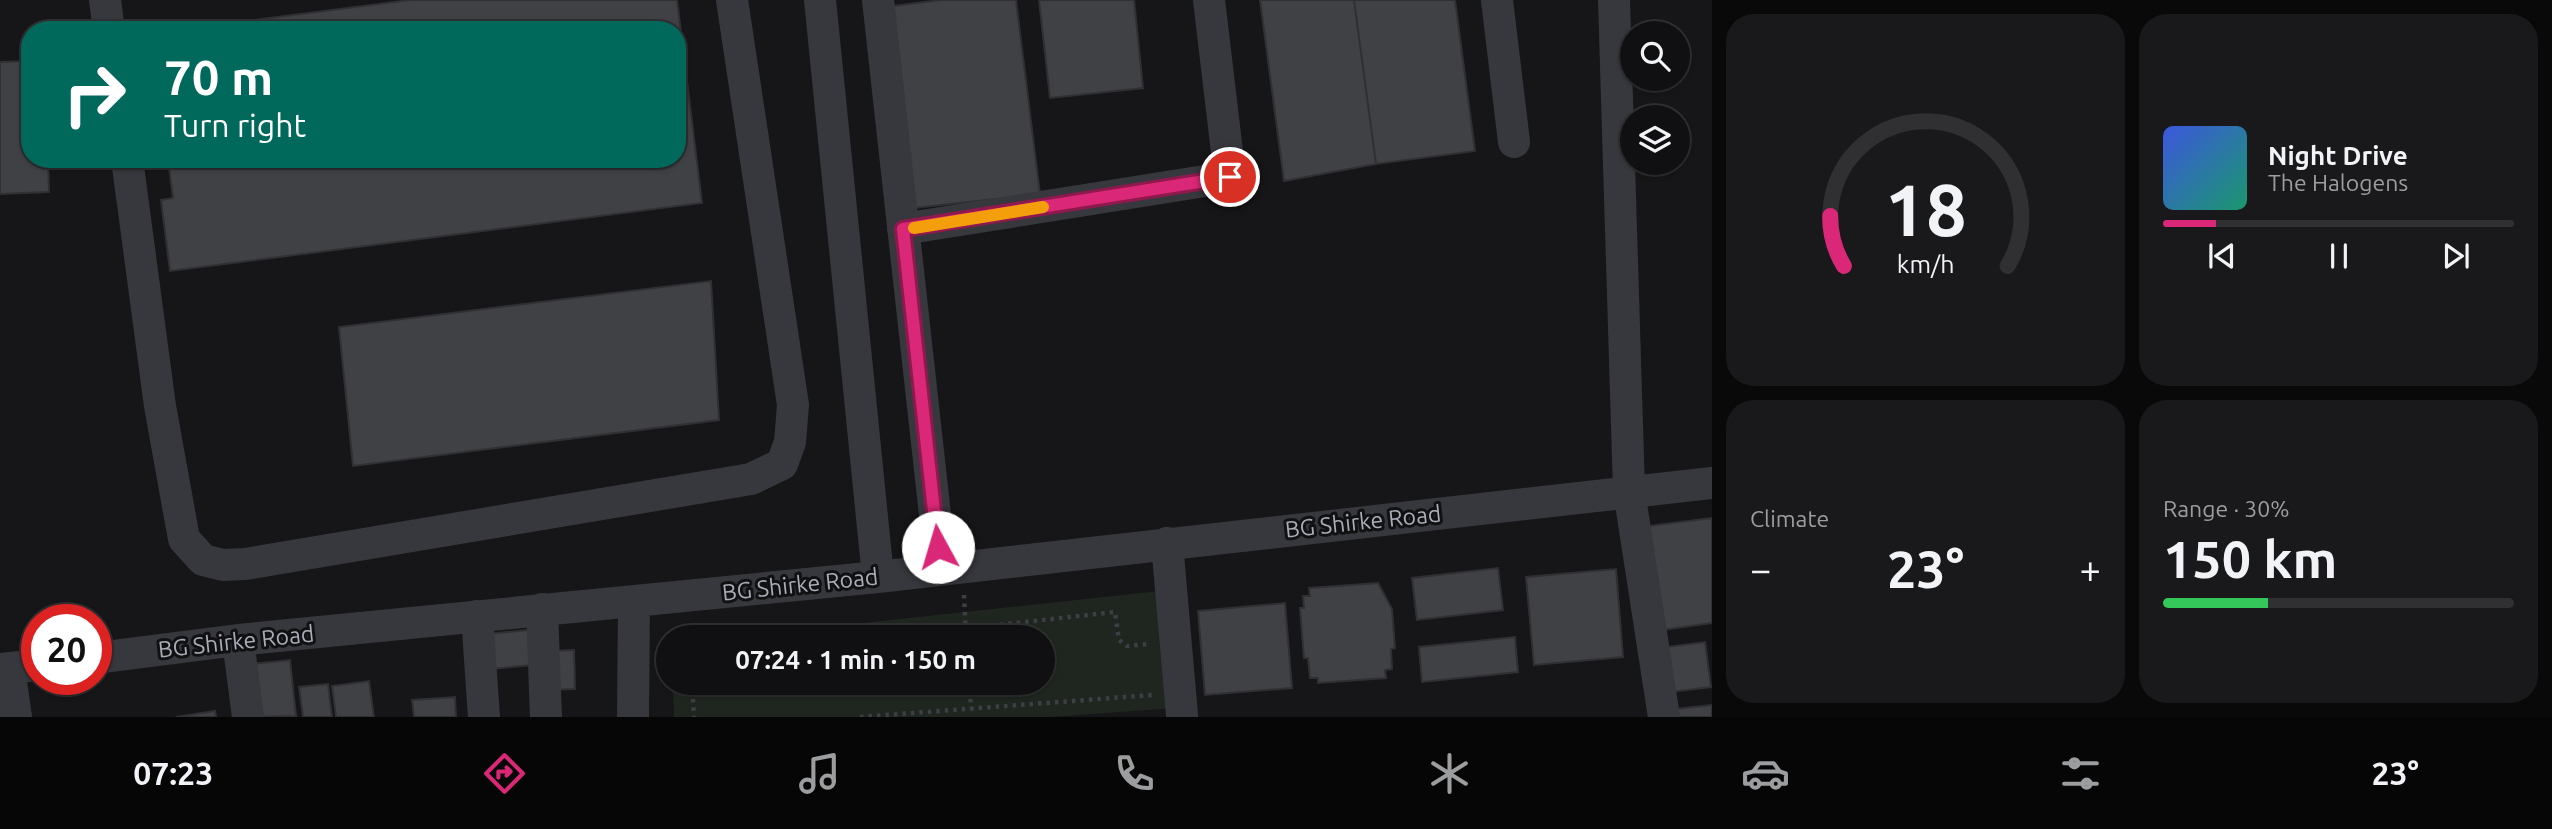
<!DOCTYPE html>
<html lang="en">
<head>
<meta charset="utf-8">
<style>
  body { margin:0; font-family:Ubuntu,sans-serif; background:#19191b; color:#f1f3f6; height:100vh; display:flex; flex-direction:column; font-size:26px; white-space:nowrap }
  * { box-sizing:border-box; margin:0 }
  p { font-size:23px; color:#9c9d9f }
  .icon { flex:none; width:38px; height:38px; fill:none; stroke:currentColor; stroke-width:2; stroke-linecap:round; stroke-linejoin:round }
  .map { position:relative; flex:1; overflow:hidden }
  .panel { display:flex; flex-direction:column; gap:14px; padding:14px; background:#09090a; width:840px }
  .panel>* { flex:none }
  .hud { position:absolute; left:21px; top:21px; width:665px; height:147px; border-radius:28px; box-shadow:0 2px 5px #0004,0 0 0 2px #303032; background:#00695c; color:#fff; overflow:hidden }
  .buttons { position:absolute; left:1620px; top:21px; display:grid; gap:14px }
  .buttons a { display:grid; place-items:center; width:70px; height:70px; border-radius:50%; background:#101012; box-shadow:0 2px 5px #0004,0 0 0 2px #303032; font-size:35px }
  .speed { position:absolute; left:21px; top:604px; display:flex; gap:14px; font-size:35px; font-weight:700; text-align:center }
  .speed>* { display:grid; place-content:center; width:91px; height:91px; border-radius:50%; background:#101012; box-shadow:0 2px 5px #0004,0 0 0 2px #303032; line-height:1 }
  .speed .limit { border:10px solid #d22; background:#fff; color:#111 }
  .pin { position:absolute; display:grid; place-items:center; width:60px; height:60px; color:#fff; margin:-30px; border:4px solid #fff; border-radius:50%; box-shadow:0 2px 7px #0007 }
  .me { position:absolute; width:77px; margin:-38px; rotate:354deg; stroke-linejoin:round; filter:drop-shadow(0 0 5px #0008) }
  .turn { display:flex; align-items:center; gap:24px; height:147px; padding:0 28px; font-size:32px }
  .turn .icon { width:91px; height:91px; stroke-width:2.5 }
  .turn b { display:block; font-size:49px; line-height:60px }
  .big { font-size:52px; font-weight:700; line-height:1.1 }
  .panel .tile { flex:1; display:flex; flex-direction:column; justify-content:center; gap:10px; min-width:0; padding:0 24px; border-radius:28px; background:#19191b }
  .panel .dial { align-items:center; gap:0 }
  .dial svg { height:182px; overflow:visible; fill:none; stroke:#303032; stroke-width:7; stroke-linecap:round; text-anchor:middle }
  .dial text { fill:#f1f3f6; stroke:none }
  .song { display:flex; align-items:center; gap:21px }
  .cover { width:84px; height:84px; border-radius:10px; background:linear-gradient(135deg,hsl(230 70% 55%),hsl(160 70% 35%)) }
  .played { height:7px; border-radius:4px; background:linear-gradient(90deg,#db2777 15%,#303032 15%) }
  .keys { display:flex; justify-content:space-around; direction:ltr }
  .heat { display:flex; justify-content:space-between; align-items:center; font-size:38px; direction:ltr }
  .charge { height:10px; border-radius:5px; background:linear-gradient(90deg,#34c759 30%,#303032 0) }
  .panel .tiles { flex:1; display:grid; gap:14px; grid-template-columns:repeat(2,1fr) }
  .trip { position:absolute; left:656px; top:625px; width:399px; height:70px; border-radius:35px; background:#101012; box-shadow:0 2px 5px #0004,0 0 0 2px #303032; font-weight:700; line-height:70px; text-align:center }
  .menu { display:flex; height:112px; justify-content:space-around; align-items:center; background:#060607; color:#9c9d9f }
  .menu .icon { width:49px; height:49px }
  .menu .current { color:#db2777 }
  .menu b { font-size:32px; color:#f1f3f6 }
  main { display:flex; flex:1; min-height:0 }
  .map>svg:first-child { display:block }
  .green { fill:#1e261f }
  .building { fill:#404145; stroke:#303034; stroke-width:2 }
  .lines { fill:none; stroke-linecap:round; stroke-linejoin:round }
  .path { stroke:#3d3f44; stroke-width:4.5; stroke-dasharray:3.5 5; stroke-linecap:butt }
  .minor { stroke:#37383d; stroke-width:32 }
  .route-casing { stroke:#8e194d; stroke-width:18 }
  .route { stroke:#db2777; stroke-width:12 }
  .slow { stroke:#f59e0b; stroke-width:12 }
  .labels { text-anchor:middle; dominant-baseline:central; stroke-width:6; stroke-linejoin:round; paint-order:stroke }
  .street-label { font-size:23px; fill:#a8adb8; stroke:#111113 }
</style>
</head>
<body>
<main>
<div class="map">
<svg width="1712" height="717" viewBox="0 0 1712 717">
  <rect width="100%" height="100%" fill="#161618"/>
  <path class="green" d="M1178 589 1189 707 1051 717H674L673 683 1043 682V637L671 636 817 628Z"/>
  <path class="building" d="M410 0H677L702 203 170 271 161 200 173 198 168 159H677V30H175Z
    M941 0H1016L1040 194 915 208 892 6Z
    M1039 0H1134L1143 88 1050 98Z
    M1260 0H1354L1376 164 1284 181Z
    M1354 0H1455L1475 151 1376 164Z
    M30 61V159H48L49 192 0 194V62Z
    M711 281 719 420 353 466 339 327Z
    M1712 518V623L1661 630 1648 526Z
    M1498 568 1503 610 1417 620 1412 578Z
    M1616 569 1623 657 1534 665 1526 577Z
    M1378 583 1392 609 1395 648 1391 649 1392 669 1385 670 1386 678 1318 683V678H1310L1308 658H1304L1300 608H1304L1303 596H1310L1309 588Z
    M1285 603 1292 688 1205 695 1198 611Z
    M528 630 532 665 491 669 488 634Z
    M1515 637 1518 672 1422 682 1419 647Z
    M1705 642 1711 687 1671 692 1666 647Z
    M574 650 575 689 548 690V651Z
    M290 660 296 716 256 717 251 664Z
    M369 681 374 717H336L332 686Z
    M328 684 332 717H303L299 687Z
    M455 697 456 717H414L412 700Z
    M1712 705V717H1677L1676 709Z
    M215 711 216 717H176Z"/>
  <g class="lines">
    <path class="path" d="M964 595 966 637
      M890 637 1115 612 1119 640 1127 646 1148 644
      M692 682 694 717
      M969 682 971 708
      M860 717 1152 695"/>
    <path class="minor" d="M105 0 109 30
      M820 0 878 577
      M878 0 941 569
      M1497 0 1514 142
      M1614 0 1629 491 1664 717
      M127 159 160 406 184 539 203 560 223 565 245 564 751 479 782 464 790 442 793 405 732 0
      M903 229 1230 177 1209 0
      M1167 543 1182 715
      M542 609 546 717
      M477 616 484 717
      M238 640 248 717
      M96 658 238 640 878 577 1712 483
      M9 668 16 717
      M0 669 37 665
      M633 717 634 601"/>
  </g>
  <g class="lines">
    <g class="route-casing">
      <path id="route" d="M938 547 903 229 1230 177"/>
    </g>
    <use href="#route" class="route"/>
    <path class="slow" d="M914 228 1043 207"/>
  </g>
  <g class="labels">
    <g class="street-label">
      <text transform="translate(1363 521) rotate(-6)">BG Shirke Road</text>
      <text transform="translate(800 584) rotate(-6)">BG Shirke Road</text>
      <text transform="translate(236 641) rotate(-6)">BG Shirke Road</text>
    </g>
  </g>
</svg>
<div class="buttons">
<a><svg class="icon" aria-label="search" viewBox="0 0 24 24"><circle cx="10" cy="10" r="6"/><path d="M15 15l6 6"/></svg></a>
<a><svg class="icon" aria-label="layers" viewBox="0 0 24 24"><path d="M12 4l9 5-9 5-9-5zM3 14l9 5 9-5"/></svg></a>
</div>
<div class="speed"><div class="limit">20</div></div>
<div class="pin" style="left:1230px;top:177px;background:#d93025"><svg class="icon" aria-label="arrive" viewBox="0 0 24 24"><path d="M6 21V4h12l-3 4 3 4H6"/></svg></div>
<svg class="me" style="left:938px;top:547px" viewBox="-20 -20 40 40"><circle r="19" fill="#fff"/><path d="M0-13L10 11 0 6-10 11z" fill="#db2777"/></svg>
<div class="trip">07:24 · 1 min · 150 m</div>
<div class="hud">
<div class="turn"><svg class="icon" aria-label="right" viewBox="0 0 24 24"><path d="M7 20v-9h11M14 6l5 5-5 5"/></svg><div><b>70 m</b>Turn right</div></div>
</div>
</div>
<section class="panel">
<div class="tiles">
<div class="tile dial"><svg viewBox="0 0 100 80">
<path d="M14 69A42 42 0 1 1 86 69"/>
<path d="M14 69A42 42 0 0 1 8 47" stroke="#db2777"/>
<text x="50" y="56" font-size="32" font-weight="700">18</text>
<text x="50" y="72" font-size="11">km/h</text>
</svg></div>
<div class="tile">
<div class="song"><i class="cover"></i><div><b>Night Drive</b><p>The Halogens</p></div></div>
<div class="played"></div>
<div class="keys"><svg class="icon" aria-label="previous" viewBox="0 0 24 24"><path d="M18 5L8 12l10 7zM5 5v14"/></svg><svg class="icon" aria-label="pause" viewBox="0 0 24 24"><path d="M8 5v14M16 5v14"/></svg><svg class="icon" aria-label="next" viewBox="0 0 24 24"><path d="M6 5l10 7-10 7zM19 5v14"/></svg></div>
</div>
<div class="tile"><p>Climate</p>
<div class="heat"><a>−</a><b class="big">23°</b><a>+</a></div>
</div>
<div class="tile"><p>Range · 30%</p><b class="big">150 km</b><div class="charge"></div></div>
</div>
</section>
</main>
<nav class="menu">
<b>07:23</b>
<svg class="icon current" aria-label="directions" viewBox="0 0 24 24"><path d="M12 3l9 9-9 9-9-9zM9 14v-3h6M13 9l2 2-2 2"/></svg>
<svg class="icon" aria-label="music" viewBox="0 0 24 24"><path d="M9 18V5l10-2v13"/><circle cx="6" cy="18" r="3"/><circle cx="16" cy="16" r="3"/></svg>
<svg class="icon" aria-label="phone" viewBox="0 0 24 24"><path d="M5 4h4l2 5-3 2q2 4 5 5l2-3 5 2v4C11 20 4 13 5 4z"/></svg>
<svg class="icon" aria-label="climate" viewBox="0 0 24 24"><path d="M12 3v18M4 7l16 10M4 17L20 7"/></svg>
<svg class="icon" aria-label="car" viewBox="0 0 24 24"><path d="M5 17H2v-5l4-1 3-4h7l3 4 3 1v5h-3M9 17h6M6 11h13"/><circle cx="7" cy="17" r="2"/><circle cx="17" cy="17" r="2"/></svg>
<svg class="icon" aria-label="filters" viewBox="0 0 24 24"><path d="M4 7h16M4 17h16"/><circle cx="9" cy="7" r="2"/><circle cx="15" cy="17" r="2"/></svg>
<b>23°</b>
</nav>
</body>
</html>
